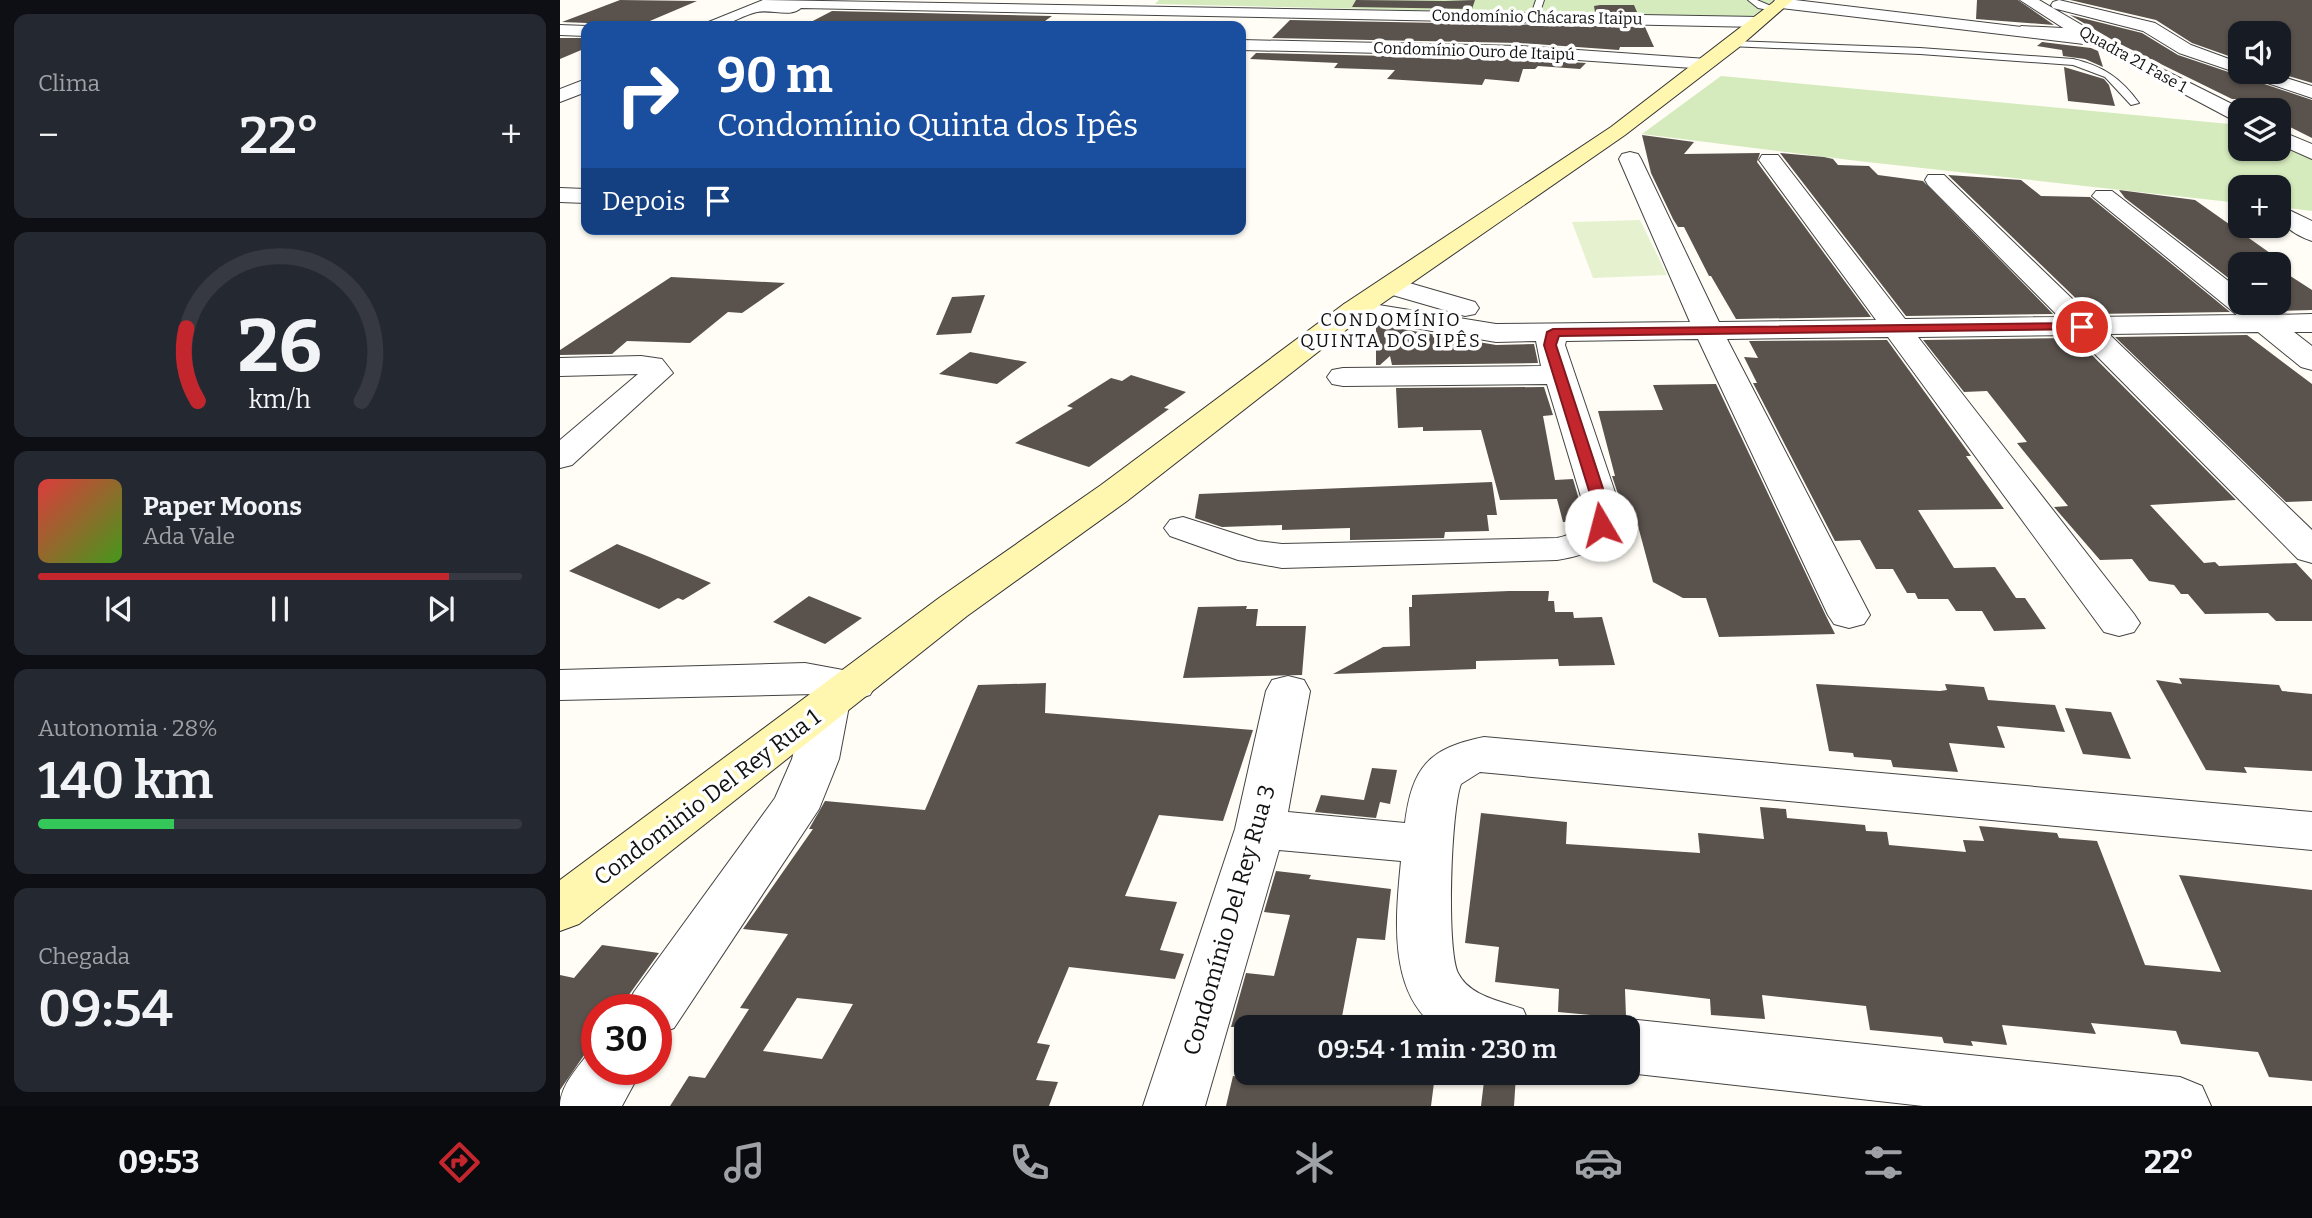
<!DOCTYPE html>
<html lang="pt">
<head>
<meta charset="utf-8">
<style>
  body { margin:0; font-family:Bitter,serif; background:#242831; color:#f1f3f6; height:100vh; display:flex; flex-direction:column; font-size:26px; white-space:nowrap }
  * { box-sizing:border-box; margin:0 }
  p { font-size:23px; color:#9ea1a6 }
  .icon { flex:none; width:38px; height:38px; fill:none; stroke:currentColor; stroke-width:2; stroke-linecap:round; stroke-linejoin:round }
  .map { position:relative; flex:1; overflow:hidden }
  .sheet { display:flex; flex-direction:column; gap:14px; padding:14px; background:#0d0f14; width:560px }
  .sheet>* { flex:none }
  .banner { position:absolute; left:21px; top:21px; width:665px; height:214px; border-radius:14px; box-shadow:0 2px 5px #0004; background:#1a4fa0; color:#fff; overflow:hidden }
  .fabs { position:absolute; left:1668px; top:21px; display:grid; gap:14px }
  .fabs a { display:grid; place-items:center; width:63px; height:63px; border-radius:14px; background:#171b24; box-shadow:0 2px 5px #0004; font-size:35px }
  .speed { position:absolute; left:21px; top:994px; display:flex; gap:14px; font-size:35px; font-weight:700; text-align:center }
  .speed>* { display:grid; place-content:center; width:91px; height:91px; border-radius:50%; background:#171b24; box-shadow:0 2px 5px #0004; line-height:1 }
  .speed .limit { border:10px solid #d22; background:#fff; color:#111 }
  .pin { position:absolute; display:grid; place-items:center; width:60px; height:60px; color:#fff; margin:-30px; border:4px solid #fff; border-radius:50%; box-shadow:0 2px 7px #0007 }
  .me { position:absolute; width:77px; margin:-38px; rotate:352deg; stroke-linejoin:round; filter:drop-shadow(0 0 5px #0008) }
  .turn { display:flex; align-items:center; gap:24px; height:147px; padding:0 21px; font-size:32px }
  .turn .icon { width:91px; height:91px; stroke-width:2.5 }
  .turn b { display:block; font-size:49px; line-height:60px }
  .then { display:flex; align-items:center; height:66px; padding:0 21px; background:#0003; gap:14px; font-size:26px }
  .big { font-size:52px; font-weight:600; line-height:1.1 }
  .sheet .widget { flex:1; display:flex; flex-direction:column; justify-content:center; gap:10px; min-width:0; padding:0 24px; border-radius:14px; background:#242831 }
  .sheet .dial { align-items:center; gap:0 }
  .dial svg { height:182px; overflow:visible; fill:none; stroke:#363941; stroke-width:7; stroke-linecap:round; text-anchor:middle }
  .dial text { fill:#f1f3f6; stroke:none }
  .song { display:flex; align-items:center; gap:21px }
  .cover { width:84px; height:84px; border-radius:10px; background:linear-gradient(135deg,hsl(0 70% 55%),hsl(100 70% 35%)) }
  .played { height:7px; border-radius:4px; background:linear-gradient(90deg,#c4262e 85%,#363941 85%) }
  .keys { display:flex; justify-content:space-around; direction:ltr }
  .heat { display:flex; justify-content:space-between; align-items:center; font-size:38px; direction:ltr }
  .charge { height:10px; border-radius:5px; background:linear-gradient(90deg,#34c759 28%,#363941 0) }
  .trip { position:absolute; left:674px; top:1015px; width:406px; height:70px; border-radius:14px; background:#171b24; box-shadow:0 2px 5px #0004; font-weight:600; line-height:70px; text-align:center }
  .tab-bar { display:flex; height:112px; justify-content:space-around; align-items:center; background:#090b0e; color:#9ea1a6 }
  .tab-bar .icon { width:49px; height:49px }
  .tab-bar .active { color:#c4262e }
  .tab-bar b { font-size:32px; color:#f1f3f6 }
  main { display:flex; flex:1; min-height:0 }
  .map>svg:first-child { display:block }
  .green { fill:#d5ebbd }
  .pitch { fill:#e6f2cf }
  .building { fill:#5a524d; fill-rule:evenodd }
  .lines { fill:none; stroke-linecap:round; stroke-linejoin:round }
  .lane-casing { stroke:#444; stroke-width:2 }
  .street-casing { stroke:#444; stroke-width:2 }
  .secondary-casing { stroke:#333; stroke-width:2 }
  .lane { fill:#fff; fill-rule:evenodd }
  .street { fill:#fff; fill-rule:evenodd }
  .secondary { fill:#fff6b0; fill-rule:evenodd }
  .route { fill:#c4262e; stroke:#7f191e; stroke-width:2 }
  .labels { text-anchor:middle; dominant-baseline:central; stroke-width:7; stroke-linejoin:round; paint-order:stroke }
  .far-street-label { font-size:16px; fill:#111; stroke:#fff }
  .far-neighbourhood-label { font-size:18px; letter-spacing:2px; fill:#111; stroke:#fff }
  .near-street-label { font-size:23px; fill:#111; stroke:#fff }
</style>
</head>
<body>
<main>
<section class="sheet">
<div class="widget"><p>Clima</p>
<div class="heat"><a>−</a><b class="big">22°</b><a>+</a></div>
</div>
<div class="widget dial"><svg viewBox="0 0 100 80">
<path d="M14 69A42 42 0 1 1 86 69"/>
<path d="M14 69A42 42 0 0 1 9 37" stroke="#c4262e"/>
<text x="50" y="56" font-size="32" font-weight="700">26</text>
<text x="50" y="72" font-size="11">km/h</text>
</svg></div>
<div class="widget">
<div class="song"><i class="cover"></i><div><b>Paper Moons</b><p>Ada Vale</p></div></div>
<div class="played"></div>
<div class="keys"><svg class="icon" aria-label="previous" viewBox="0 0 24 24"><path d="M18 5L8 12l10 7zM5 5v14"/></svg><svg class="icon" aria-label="pause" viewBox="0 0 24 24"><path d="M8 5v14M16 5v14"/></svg><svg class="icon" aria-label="next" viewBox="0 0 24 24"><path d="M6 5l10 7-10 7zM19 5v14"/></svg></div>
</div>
<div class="widget"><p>Autonomia · 28%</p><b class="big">140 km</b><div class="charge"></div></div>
<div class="widget"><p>Chegada</p><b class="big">09:54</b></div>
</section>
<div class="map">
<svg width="1752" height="1106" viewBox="0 0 1752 1106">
  <rect width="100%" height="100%" fill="#fffdf5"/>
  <path class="green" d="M599 0H1214L1190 18 595 4Z
    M1161 76 1680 125V149H1718L1719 143 1752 160V211L1719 207 1718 187H1680V203L1298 161 1082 134Z"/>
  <path class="pitch" d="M1080 220 1107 275 1033 278 1012 222Z"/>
  <path class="building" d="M60 0 137 1 78 26H30L27 23 2 22Z
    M796 0 885 1 915 0 912 9 792 7Z
    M1417 0H1458L1494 25 1416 19Z
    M1510 0H1752V83L1715 72H1718V33H1680V60L1632 43 1596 20Z
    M1040 5H1074L1077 12H1035L1034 6Z
    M272 11 492 16 478 26 247 24Z
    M1510 15 1582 33 1618 55 1752 100V138L1718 121V110H1708L1684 99H1672L1556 42Z
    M730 20 1085 27 1094 47H1060L1059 50 960 43 712 38Z
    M0 38H26V48L0 59Z
    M1482 42 1531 48 1538 51 1543 67 1525 59 1503 56 1502 50 1477 46Z
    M696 53 960 59 1026 63 1020 69 978 66 975 69H963L959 82 925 79 922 85 827 79 835 70 774 68 778 63 690 59Z
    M1504 67 1544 79 1549 85 1555 106 1508 101Z
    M1082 135 1134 142 1124 154 1200 153 1197 162 1311 317 1176 319 1151 276H1149L1124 227H1118L1113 219 1091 173Z
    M1220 153 1264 157 1273 159 1278 165 1309 166 1318 175 1363 181 1493 314 1346 316Z
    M1388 175 1461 180 1481 196 1530 197 1670 312 1532 314Z
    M1559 190 1635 200 1710 253H1696L1714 264H1680V287L1565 198Z
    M1718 268 1752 290V310L1711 311 1700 303H1718Z
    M111 277 225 283 182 313 168 312 130 343 67 341 52 354 0 355V350Z
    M425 295 411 333 376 335 392 297Z
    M818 325 936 345 974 344 978 363 832 365 830 356 820 365H816V326Z
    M1687 335 1752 384V501L1726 502 1555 337Z
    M1515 338 1676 500 1590 505 1644 563 1655 562 1659 566 1736 563 1752 580V621H1716L1708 613 1645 614 1628 594H1621L1614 585 1589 581 1572 559 1540 560 1494 507 1508 506 1457 443 1467 442 1427 391 1404 392 1363 340Z
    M1327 340 1411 456H1406L1444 509 1358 510 1394 568 1435 567 1456 598H1465L1486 629 1434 631 1422 611H1396L1388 599H1358L1355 593H1347L1333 569H1316L1300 540 1275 541 1193 383H1197L1184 357 1198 358 1189 341Z
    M410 352 467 362 437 384 379 374Z
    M571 375 626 392 604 408 609 409 529 467 455 443 513 408 507 406 551 378 562 381Z
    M1156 384 1266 616 1275 634 1159 637 1146 598H1123L1093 582 1078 526H1066L1064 521H1061L1063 509 1052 476H1055L1038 411 1103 410 1093 385Z
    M984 387 993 415 983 416 995 480 1013 479 1022 510 1018 522H1003L997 499 940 500 921 430 863 431V427L838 428 836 388Z
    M932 482 937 515H927L929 531 885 532 884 538 790 540V528L722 530V525L662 527 635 518 639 494Z
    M57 544 87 556 151 583 123 600 118 598 99 609 9 571Z
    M949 591H989L988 601H994L995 612H1013L1014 618 1042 617 1055 665 999 666 998 659 916 661V669L773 674 823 647 850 646 849 607H852V595Z
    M249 596 302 618 265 644 213 622Z
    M687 606 686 609H698L696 626H746L742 675 623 678 638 607Z
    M1619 678 1719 685 1722 691 1752 694V771L1684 767 1687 773 1646 770 1596 680 1622 684Z
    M486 683 485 713 693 730 663 821 599 815 565 896 617 902 600 950 624 954 615 979 509 967 477 1043 490 1045 476 1080 498 1082 489 1106H110L129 1076 145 1078 189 1009 180 1008 228 934 183 929 253 829H249L265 801 365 810 418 685ZM237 998 293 1004 262 1059 203 1051Z
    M1256 684 1380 691 1387 690 1385 684 1424 687 1428 700 1495 705 1505 732 1437 726 1445 748 1389 743 1398 772 1333 767 1331 760 1294 757 1293 753 1269 751Z
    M1505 708 1551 712 1571 759 1523 754Z
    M812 768 837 770 830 804 820 802 816 818 755 812 761 795 804 800Z
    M1200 807 1226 809 1227 818 1305 825 1306 831 1327 832 1329 845 1406 852 1403 840 1424 841 1419 826 1497 833 1499 838 1537 841 1585 965 1661 972 1619 875 1752 890V1081L1709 1077 1698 1052 1621 1044 1616 1031 1531 1023 1536 1034 1442 1025 1447 1045 1411 1041 1413 1046 1384 1043 1382 1037 1310 1030 1306 1006 1202 995 1205 1019 1151 1015 1150 999 1065 989 1066 1017 1063 1018 998 1012 999 989 935 982 939 947 905 943 921 813 1007 822 1006 844 1140 853 1138 833 1204 839Z
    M716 871 751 875 749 879 831 889 825 940 797 938 780 1027H671L686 973 714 976 730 915 704 912Z
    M42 945 99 953 58 1010H37V1045L29 1048 0 1090V975L14 978Z
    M686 1045V1073L875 1075 871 1106H666L673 1076 679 1077Z
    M925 1073 956 1075 954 1106H921Z"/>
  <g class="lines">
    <g class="lane-casing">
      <path id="lane" d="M976 0H984L981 9 977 11 973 9Z
        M1188 0H1197L1218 9 1214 11 1198 8Z
        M1461 26 1523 29 1527 32 1523 35 1458 30Z
        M1172 41 1360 48 1513 59C1543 66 1561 78 1579 103L1571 105 1545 77 1513 65 1360 54 1169 46Z"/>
    </g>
    <g class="street-casing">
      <path id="street" d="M203 0 1199 17 1207 22 1199 27 241 8C230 18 211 9 197 12 174 18 172 27 144 26L146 23Z
        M1215 0H1235L1511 33 1460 0H1479L1568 52 1684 110H1680V122L1673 120 1532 45 1221 8 1216 6 1213 3Z
        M1499 0 1595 23 1631 45 1680 63V72H1707L1752 86V98L1619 53 1583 31 1493 8 1491 5 1493 2Z
        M0 25 27 26 26 36 0 35Z
        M681 40 960 46 1147 59 1156 64 1147 69 960 56 681 50Z
        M26 79V92L0 102V89Z
        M1718 130 1752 144V159L1718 144Z
        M1070 152 1078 154 1081 159 1159 322 1316 320 1199 160 1202 155H1218L1345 319 1499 317 1368 185 1365 180 1368 175H1384L1531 317 1677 315 1532 196 1536 191H1552L1680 290V303H1696L1712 315 1752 314V332H1734L1752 346V370L1741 367 1698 332 1549 334 1752 530V563L1738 559 1516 335 1358 337 1574 614 1580 623 1574 632 1559 636 1544 632 1328 337 1167 339 1310 615 1304 624 1289 628 1274 624 1268 615 1138 339 1006 341 1005 345 1061 510C1055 545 1029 555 997 560L722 568 678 560 610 536 604 528 610 520 623 517 698 541 722 544 997 538C1014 535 1021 526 1025 510L987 384 783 386 772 384 767 377 772 370 783 368 981 366 976 341 936 342 784 316 780 310 784 304 794 301 936 324 1130 322 1059 159 1062 154Z
        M0 188 26 189V203L0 202Z
        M1731 211 1752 221V241C1740 237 1726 229 1719 218L1722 213Z
        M832 278 915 302 919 308 915 314 905 316 822 292 818 286 822 280Z
        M81 356 102 359 113 373 12 465 0 468V440L78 374 0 376V358Z
        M245 663 310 675 316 685 310 695 294 700 285 698 289 706 279 759 259 809 114 1028 96 1035V1010H65L74 992 215 798 232 759 245 706 251 695 255 694 0 700V670Z
        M728 676 744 680 750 691 728 812 845 823C852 767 869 748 924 737L1752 812V850L920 772 901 784C891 810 886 948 898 973 909 996 941 1001 963 1009L971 1027H876C827 991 836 914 841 861L719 850 645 1106H583L675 829 706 691 712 680Z
        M1068 1019 1620 1077 1642 1086 1651 1106H1363L1068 1073V1027H1047Z
        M37 1047V1069H82L62 1106H0C0 1085 19 1066 31 1050Z"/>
    </g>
    <g class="secondary-casing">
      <path id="secondary" d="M1216 0H1233L1178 48 1065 135 804 316 567 501 407 616 19 924 0 931V880L379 598 541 485 784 304 1051 127Z"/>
    </g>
    <use href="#lane" class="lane"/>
    <use href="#street" class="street"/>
    <use href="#secondary" class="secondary"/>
  </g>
  <path class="route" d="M1522 323 1526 324V329L999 336 996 345 1050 510 1049 525 1041 529 1034 525 1035 510 984 345 987 332 993 329Z"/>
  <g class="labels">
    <g class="far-street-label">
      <text transform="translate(977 17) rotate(1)">Condomínio Chácaras Itaipu</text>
      <text transform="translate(914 51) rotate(2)">Condomínio Ouro de Itaipú</text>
      <text transform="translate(1573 59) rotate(29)">Quadra 21 Fase 1</text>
    </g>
    <g class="far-neighbourhood-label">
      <text x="831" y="320">CONDOMÍNIO<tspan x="831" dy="21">QUINTA DOS IPÊS</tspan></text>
    </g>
    <g class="near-street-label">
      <text transform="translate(147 797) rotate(-37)">Condominio Del Rey Rua 1</text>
      <text transform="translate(669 920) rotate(-74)">Condomínio Del Rey Rua 3</text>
    </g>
  </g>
</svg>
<div class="fabs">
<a><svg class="icon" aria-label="sound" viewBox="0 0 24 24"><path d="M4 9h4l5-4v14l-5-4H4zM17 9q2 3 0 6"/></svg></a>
<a><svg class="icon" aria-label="layers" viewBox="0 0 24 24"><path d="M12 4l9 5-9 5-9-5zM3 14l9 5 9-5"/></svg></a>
<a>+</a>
<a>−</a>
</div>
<div class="speed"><div class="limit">30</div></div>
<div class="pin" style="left:1522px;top:327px;background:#d93025"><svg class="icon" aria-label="arrive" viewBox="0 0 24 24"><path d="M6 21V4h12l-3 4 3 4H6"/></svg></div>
<svg class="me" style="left:1041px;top:525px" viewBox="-20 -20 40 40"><circle r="19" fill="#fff"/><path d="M0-13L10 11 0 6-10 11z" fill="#c4262e"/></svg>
<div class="trip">09:54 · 1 min · 230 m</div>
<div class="banner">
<div class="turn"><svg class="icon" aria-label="right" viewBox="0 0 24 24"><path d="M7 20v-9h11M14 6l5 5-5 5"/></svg><div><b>90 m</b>Condomínio Quinta dos Ipês</div></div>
<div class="then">Depois<svg class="icon" aria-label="arrive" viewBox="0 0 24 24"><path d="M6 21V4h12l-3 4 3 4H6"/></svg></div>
</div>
</div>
</main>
<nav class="tab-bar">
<b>09:53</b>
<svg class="icon active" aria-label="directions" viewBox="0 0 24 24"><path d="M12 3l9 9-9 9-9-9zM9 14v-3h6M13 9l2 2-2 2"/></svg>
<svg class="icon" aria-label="music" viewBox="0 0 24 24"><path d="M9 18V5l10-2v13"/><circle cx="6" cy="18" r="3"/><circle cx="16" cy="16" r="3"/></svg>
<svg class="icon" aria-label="phone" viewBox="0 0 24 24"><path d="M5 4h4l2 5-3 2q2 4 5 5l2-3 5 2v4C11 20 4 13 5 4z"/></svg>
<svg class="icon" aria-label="climate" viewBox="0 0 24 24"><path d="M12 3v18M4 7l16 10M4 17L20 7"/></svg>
<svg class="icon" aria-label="car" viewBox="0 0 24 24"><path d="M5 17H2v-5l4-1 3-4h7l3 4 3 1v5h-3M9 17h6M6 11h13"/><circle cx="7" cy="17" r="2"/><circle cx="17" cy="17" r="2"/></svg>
<svg class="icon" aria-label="filters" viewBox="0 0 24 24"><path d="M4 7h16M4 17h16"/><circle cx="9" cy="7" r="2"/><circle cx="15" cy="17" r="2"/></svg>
<b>22°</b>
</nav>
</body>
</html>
